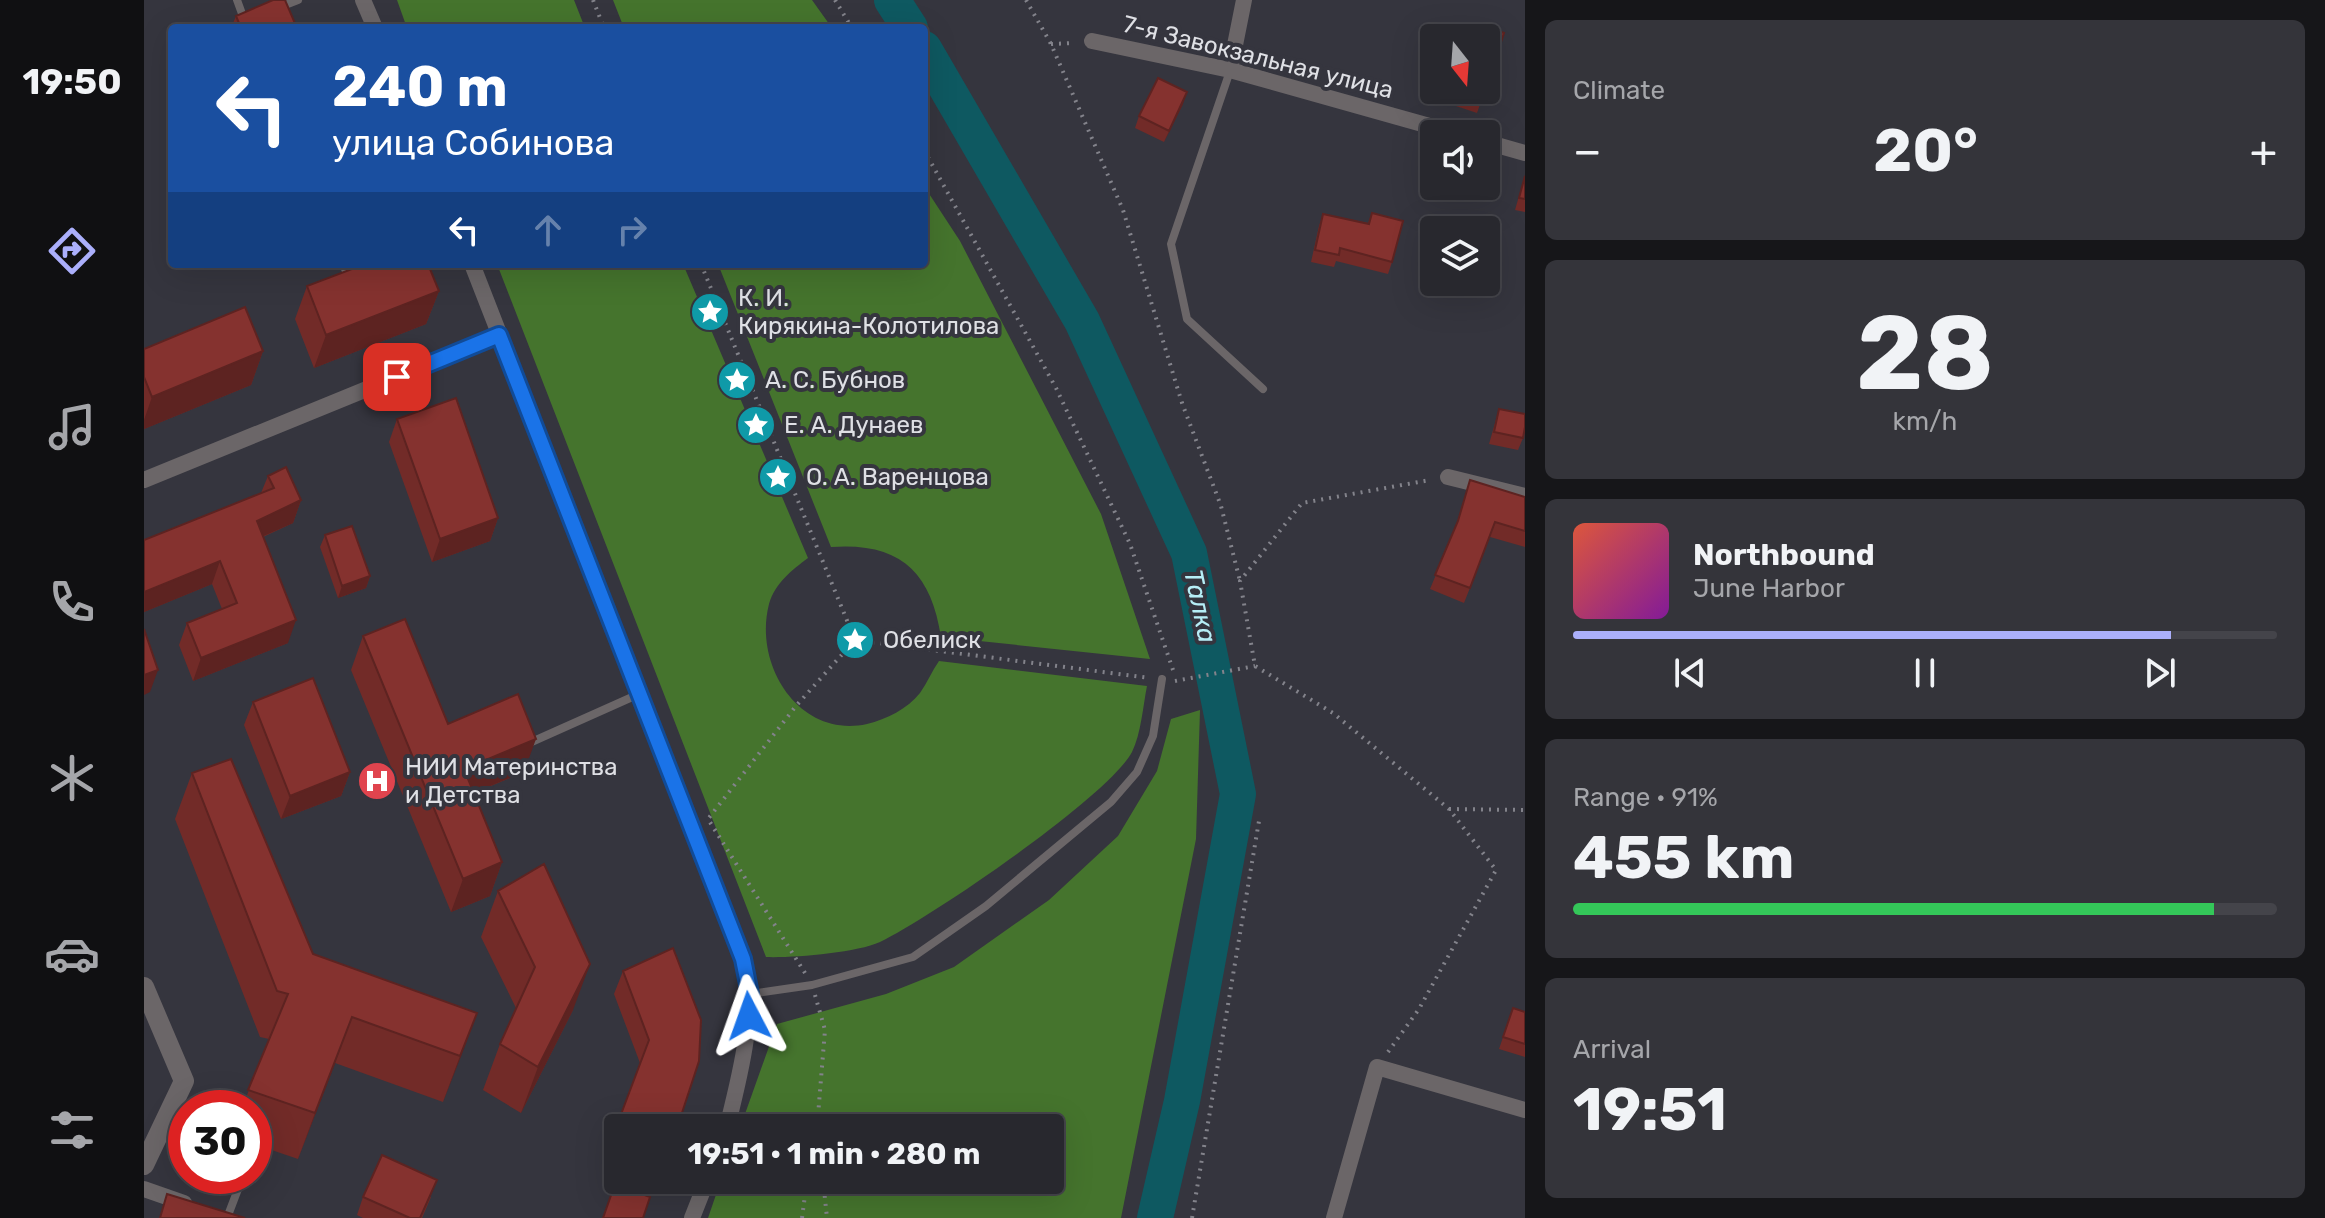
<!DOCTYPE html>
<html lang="en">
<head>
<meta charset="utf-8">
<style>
  body { margin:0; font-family:Rubik,sans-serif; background:#34343a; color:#f1f3f6; height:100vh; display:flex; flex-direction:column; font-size:30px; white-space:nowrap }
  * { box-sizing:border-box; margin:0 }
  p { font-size:26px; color:#a5a6aa }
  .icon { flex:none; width:44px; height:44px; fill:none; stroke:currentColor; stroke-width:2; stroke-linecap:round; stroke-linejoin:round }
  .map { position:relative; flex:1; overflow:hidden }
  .details { display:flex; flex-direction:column; gap:20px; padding:20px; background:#161619; width:800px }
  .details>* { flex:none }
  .top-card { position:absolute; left:24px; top:24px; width:760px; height:244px; border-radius:8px; box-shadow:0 8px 32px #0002,0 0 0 2px #44444a; background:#1a4fa0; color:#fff; overflow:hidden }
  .needle { width:52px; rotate:163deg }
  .tools { position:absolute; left:1276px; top:24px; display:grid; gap:16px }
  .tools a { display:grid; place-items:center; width:80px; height:80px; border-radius:8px; background:#28282e; box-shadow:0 8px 32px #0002,0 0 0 2px #44444a; font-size:40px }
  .speed { position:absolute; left:24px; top:1090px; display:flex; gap:16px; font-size:40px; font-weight:700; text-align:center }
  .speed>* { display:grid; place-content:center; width:104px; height:104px; border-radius:50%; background:#28282e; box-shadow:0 8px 32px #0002,0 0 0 2px #44444a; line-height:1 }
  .speed .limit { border:12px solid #d22; background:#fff; color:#111 }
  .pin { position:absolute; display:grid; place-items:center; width:68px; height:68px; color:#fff; margin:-34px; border-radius:16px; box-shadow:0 4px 12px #0006 }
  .me { position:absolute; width:88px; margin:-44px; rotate:356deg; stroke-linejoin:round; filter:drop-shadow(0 0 6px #0008) }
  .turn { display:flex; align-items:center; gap:28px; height:168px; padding:0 32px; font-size:36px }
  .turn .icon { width:104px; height:104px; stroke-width:2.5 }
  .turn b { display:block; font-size:56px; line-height:68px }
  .lanes { display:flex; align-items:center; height:76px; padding:0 32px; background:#0003; justify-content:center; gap:40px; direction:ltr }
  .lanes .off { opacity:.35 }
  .big { font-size:60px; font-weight:700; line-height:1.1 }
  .details .tile { flex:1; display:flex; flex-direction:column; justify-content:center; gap:12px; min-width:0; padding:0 28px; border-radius:12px; background:#34343a }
  .details .dial { align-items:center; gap:0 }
  .dial b { font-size:104px; line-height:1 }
  .song { display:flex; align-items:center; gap:24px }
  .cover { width:96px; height:96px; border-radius:12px; background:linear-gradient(135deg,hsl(10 70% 55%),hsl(290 70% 35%)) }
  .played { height:8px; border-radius:4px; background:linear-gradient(90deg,#abaffb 85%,#44444a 85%) }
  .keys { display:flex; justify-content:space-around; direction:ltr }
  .heat { display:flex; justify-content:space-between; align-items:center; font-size:44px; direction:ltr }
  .charge { height:12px; border-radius:6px; background:linear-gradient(90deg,#34c759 91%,#44444a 0) }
  .trip { position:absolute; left:460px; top:1114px; width:460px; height:80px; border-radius:8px; background:#28282e; box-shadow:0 8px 32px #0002,0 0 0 2px #44444a; font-weight:700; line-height:80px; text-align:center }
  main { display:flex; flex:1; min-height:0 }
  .menu { display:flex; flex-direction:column; width:144px; justify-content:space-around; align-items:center; background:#101012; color:#a5a6aa }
  .menu .icon { width:56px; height:56px }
  .menu .on { color:#abaffb }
  .menu b { font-size:36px; color:#f1f3f6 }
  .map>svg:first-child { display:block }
  .forest { fill:#45742d }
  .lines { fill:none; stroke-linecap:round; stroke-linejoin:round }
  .river { stroke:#0e5961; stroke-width:36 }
  .path { stroke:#83838b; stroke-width:4; stroke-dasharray:2 6; stroke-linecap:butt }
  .service { stroke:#6b6668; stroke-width:8 }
  .minor { stroke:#6b6668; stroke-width:16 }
  .tertiary { stroke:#6b6668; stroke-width:20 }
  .wall { fill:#722b28 }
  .shaded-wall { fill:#5d2321 }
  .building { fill:#85322f; stroke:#5d2321; stroke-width:2 }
  .route-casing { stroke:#114b97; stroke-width:20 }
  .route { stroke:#1a73e8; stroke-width:14 }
  .labels { text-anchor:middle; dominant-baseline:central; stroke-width:8; stroke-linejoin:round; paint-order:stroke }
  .street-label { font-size:24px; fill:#dfe0e5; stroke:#35353e }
  .poi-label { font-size:24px; fill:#dfe0e5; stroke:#35353e; text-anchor:start }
  .water-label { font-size:26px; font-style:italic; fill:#b6eef6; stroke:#35353e }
</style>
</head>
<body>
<main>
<nav class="menu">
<b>19:50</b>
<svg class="icon on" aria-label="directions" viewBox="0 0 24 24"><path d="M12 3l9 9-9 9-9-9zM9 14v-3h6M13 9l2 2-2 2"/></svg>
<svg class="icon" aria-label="music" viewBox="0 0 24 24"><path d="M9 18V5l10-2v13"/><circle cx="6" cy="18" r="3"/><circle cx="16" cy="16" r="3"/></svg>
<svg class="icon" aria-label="phone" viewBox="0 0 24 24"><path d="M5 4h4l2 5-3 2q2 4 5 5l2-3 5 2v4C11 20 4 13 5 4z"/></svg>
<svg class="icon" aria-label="climate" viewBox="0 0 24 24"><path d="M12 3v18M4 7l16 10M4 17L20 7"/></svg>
<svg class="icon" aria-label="car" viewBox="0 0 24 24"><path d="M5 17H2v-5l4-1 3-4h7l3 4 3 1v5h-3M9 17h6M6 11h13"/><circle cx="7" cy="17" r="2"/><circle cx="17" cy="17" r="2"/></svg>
<svg class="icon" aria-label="filters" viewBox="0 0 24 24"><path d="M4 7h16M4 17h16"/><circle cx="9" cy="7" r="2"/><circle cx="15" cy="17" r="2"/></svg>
</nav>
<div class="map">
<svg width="1381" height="1218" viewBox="0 0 1381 1218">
  <rect width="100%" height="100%" fill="#35353e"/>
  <path class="forest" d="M253 0H430L441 28H263Z
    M469 0H668L688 28H480Z
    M780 186 816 241 957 514 1006 659 797 637C787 571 755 542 687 547L574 264H780Z
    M353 264H539L664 558C648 570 631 583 625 604 609 666 656 739 723 724 743 719 763 709 776 693 783 683 788 671 795 661L1003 686C999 706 997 734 988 752 964 797 786 918 736 942 712 953 648 958 622 957Z
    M1056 710 1052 839 977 1218H564L577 1180H906V1128H596L633 1024 742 994 810 967 905 900 974 836 1013 771 1027 719Z"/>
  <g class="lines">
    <path class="river" d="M748 0 766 28
      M780 49 938 321 1045 553 1094 794 1038 1101 1011 1218"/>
    <path class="path" d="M449 0 460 28
      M691 0 708 28
      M882 0 907 44 979 210 1038 403 1077 506 1096 581
      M907 44 930 43
      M780 150 912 388 986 544 1029 670
      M557 264 711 640 1006 678
      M1031 681 1111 666
      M1305 809 1381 810
      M661 973 564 819 652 706 711 640
      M671 995 681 1030 673 1128
      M1244 1052 1275 1009 1352 870 1305 809 1189 713 1111 666 1096 581 1158 503 1286 480
      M679 1180 683 1218
      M658 1218 663 1180
      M1048 1218 1115 821"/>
    <path class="service" d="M93 0 101 22
      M136 7 154 0
      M1086 71 1027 244 1043 319 1119 389
      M199 264 206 281
      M383 744 495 694
      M606 994 668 985 769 957 842 906 967 802 993 772 1009 736 1018 679
      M83 1218 99 1176"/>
    <path class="minor" d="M219 0 231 28
      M948 41 1086 70 1314 134
      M1086 70 1100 0
      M1342 142 1381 153
      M328 264 599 959C612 1022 597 1068 583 1128
      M1304 477 1381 496
      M0 480 355 335
      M0 1189 40 1203
      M548 1218 563 1180
      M1190 1218 1233 1067 1381 1110"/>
    <path class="tertiary" d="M0 987 40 1081 0 1165"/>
  </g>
  <path class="wall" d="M92 16 153 28H87Z
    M1311 90H1341L1333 113 1306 104Z
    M1039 104 1020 142 991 128 995 116Z
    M1381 175V212L1371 210Z
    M1228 213 1248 262 1244 274 1192 261 1190 267 1167 262 1175 226 1179 214 1224 223Z
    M204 264H284L295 291 282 324 170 368 151 319 163 286 207 269Z
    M1296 282H1322L1318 292 1295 287Z
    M0 349 119 351 107 385 0 429Z
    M1355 409 1379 438 1374 450 1345 444Z
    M253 419 354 518 346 541 288 562 245 442Z
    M124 476 157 500 149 523 119 537 144 643 49 681 35 645 43 623 78 609 68 584 0 612V540L117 493Z
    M1326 480 1381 497V547L1346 537 1320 603 1286 589 1311 529Z
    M181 535 226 576 222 588 194 598 176 547Z
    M219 636 304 724 380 772 330 793 358 862 346 896 307 912 207 670Z
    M109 702 206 772 197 796 137 819 100 725Z
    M48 773 169 954 333 1013 299 1102 191 1063 154 1159 110 1144V1108H98L125 1039 116 1037 31 819Z
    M354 891 429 1010 377 1113 339 1090 356 1044 372 1008 337 937Z
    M529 948 533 1128H474V1142L467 1140 496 1063 470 994 479 971Z
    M1369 1008 1381 1012V1057L1355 1049Z
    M219 1197H287L278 1218H219L213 1215Z"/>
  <path class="shaded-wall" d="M1043 92 1039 104 1020 142 1025 131Z
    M295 291 282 324 170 368 182 335Z
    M119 351 107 385 0 429V420L8 397Z
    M157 500 149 523 104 543 113 521Z
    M354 518 346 541 288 562 296 539Z
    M76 561 68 584 0 612V592Z
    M226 576 222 588 194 598 198 586Z
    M152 620 144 643 49 681 57 658Z
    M14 670 6 692 0 695V675Z
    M392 739 380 772 308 802 320 769Z
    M206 772 197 796 137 819 146 796Z
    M358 862 346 896 307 912 319 879Z
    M446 964 429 1010 377 1113 394 1067Z
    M333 1013 316 1059 299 1102 316 1056Z
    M208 1017 191 1063 154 1159 171 1113Z"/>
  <path class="building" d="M129 0H141L153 28H97L92 16Z
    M1333 24 1360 33 1342 88V38H1328Z
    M1014 78 1043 92 1025 131 995 116Z
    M1324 90H1341L1340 95Z
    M1381 176V199L1375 198Z
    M1228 213 1259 221 1248 262 1196 248 1195 255 1171 250 1179 214 1225 224Z
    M221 264H284L295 291 182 335 163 286Z
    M101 307 119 351 8 397 0 377V349Z
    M312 398 354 518 296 539 253 419Z
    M1355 409 1381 414V427L1379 438 1350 432Z
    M142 467 157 500 113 521 152 620 57 658 43 623 93 603 76 561 0 592V540L130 488 124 476Z
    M1326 480 1381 497V531L1351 522 1326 588 1291 575 1314 521Z
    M208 526 226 576 198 586 181 535Z
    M261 619 304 724 374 694 392 739 320 769 358 862 319 879 219 636Z
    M0 629 14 670 0 675Z
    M169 678 206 772 146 796 109 702Z
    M87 759 169 954 333 1013 316 1056 208 1017 171 1113 104 1090 144 994 133 991 48 773Z
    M400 864 446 964 394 1067 356 1044 391 967 354 891Z
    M529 948 557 1020 555 1061 533 1128H510L476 1117 505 1040 479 971Z
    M1369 1008 1381 1012V1044L1359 1037Z
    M238 1155 293 1180 276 1218H266L219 1197Z
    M471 1184 506 1197 499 1218H459Z
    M23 1194 101 1218H16Z"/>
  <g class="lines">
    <g class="route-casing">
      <path id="route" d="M253 377 355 335 599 959 606 994 605 1016"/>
    </g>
    <use href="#route" class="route"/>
  </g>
  <defs>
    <g id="sight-disc" transform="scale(2)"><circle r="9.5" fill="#0f9aa8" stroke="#35353e"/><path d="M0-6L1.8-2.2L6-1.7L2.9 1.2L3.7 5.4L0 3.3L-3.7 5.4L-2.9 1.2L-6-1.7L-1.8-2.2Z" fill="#fff"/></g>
    <g id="hospital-disc" transform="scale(2)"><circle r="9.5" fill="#e0444e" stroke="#35353e"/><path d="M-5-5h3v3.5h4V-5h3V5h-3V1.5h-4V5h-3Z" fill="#fff"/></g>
  </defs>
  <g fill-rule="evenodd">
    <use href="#sight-disc" x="566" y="312"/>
    <use href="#sight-disc" x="593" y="380"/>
    <use href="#sight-disc" x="612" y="425"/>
    <use href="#sight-disc" x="634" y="477"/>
    <use href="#sight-disc" x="711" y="640"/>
    <use href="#hospital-disc" x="233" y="781"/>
  </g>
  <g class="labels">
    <g class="street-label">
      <text transform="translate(1114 57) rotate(14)">7-я Завокзальная улица</text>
    </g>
    <g class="poi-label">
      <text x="594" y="298">К. И.<tspan x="594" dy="28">Кирякина-Колотилова</tspan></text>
      <text x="621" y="380">А. С. Бубнов</text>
      <text x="640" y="425">Е. А. Дунаев</text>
      <text x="662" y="477">О. А. Варенцова</text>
      <text x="739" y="640">Обелиск</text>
      <text x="261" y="767">НИИ Материнства<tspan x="261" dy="28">и Детства</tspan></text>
    </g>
    <g class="water-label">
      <text transform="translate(1056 606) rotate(78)">Талка</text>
    </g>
  </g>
</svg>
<div class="tools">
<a><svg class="needle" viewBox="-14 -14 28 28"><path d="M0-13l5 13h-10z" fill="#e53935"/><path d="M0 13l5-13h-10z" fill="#a5a6aa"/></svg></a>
<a><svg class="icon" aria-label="sound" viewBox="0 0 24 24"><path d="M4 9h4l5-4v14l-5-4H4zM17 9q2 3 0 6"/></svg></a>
<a><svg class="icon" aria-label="layers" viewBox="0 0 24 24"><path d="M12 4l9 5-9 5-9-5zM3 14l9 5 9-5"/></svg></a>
</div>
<div class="speed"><div class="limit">30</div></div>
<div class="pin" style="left:253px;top:377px;background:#d93025"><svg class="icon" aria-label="arrive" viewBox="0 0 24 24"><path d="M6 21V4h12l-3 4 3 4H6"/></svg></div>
<svg class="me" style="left:605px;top:1016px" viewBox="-20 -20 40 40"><path d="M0-17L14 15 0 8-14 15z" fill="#1a73e8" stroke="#fff" stroke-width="4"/></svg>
<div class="trip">19:51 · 1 min · 280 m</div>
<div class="top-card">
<div class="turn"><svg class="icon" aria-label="left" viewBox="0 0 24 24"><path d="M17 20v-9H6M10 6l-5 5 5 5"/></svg><div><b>240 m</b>улица Собинова</div></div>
<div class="lanes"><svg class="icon" aria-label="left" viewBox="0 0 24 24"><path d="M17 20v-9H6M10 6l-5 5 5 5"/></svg><svg class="icon off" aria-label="ahead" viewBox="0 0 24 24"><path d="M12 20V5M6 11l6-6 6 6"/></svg><svg class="icon off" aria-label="right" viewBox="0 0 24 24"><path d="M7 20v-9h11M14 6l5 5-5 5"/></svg></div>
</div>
</div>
<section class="details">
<div class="tile"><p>Climate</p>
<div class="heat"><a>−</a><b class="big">20°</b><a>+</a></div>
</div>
<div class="tile dial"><b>28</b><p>km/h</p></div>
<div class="tile">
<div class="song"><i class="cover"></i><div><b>Northbound</b><p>June Harbor</p></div></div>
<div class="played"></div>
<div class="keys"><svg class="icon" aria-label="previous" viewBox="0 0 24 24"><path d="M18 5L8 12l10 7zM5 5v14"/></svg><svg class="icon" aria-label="pause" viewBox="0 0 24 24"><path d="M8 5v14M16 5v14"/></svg><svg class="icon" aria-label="next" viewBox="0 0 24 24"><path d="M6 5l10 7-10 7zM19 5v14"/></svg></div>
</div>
<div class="tile"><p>Range · 91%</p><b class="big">455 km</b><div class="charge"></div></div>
<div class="tile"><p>Arrival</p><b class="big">19:51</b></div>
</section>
</main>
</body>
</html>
